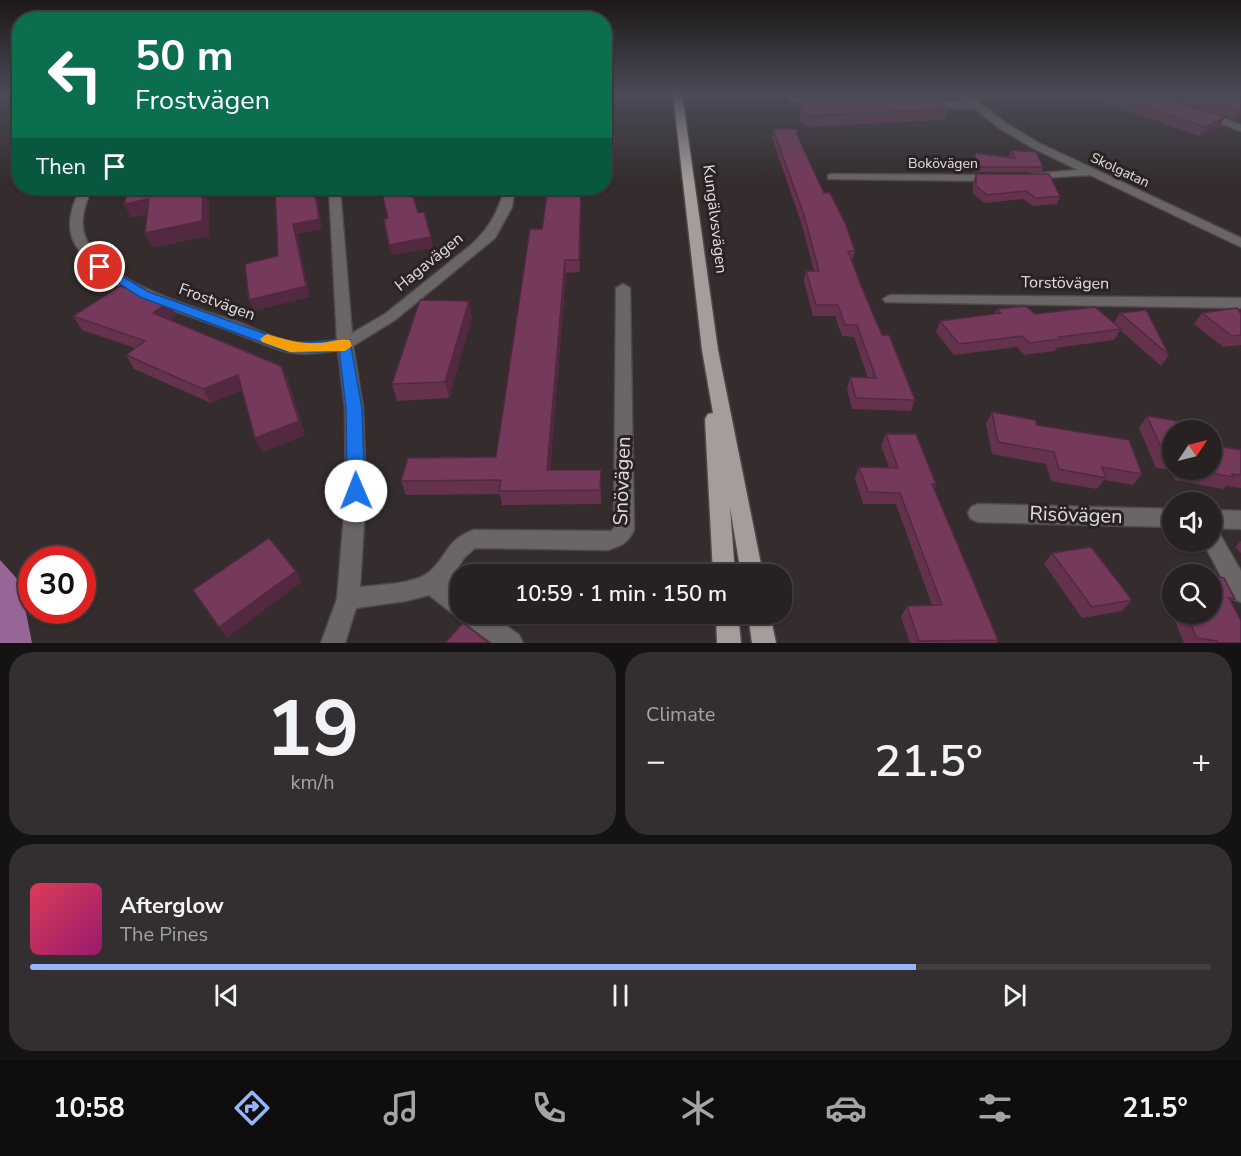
<!DOCTYPE html>
<html lang="en">
<head>
<meta charset="utf-8">
<style>
  body { margin:0; font-family:"Nunito Sans",sans-serif; background:#332e2f; color:#f1f3f6; height:100vh; display:flex; flex-direction:column; font-size:22px; white-space:nowrap }
  * { box-sizing:border-box; margin:0 }
  p { font-size:20px; color:#a4a3a5 }
  .icon { flex:none; width:33px; height:33px; fill:none; stroke:currentColor; stroke-width:2; stroke-linecap:round; stroke-linejoin:round }
  .map { position:relative; height:643px; overflow:hidden }
  .panel { display:flex; flex-direction:column; gap:9px; padding:9px; background:#151213; flex:1 }
  .panel>* { flex:none }
  .banner { position:absolute; left:12px; top:12px; width:600px; height:183px; border-radius:24px; box-shadow:0 2px 4px #0004,0 0 0 2px #433e40; background:#0b6e4f; color:#fff; overflow:hidden }
  .needle { width:39px; rotate:55deg }
  .fabs { position:absolute; left:1162px; top:420px; display:grid; gap:12px }
  .fabs a { display:grid; place-items:center; width:60px; height:60px; border-radius:50%; background:#272122; box-shadow:0 2px 4px #0004,0 0 0 2px #433e40; font-size:30px }
  .speed { position:absolute; left:18px; top:546px; display:flex; gap:12px; font-size:30px; font-weight:700; text-align:center }
  .speed>* { display:grid; place-content:center; width:78px; height:78px; border-radius:50%; background:#272122; box-shadow:0 2px 4px #0004,0 0 0 2px #433e40; line-height:1 }
  .speed .limit { border:9px solid #d22; background:#fff; color:#111 }
  .pin { position:absolute; display:grid; place-items:center; width:51px; height:51px; color:#fff; margin:-26px; border:3px solid #fff; border-radius:50%; box-shadow:0 2px 6px #0007 }
  .me { position:absolute; width:66px; margin:-33px; rotate:359deg; stroke-linejoin:round; filter:drop-shadow(0 0 4px #0008) }
  .turn { display:flex; align-items:center; gap:21px; height:126px; padding:0 24px; font-size:27px }
  .turn .icon { width:78px; height:78px; stroke-width:2.5 }
  .turn b { display:block; font-size:42px; line-height:51px }
  .then { display:flex; align-items:center; height:57px; padding:0 24px; background:#0003; gap:12px; font-size:22px }
  .big { font-size:45px; font-weight:600; line-height:1.1 }
  .panel .tile { flex:1; display:flex; flex-direction:column; justify-content:center; gap:9px; min-width:0; padding:0 21px; border-radius:24px; background:#332e2f }
  .panel .dial { align-items:center; gap:0 }
  .dial b { font-size:78px; line-height:1 }
  .song { display:flex; align-items:center; gap:18px }
  .cover { width:72px; height:72px; border-radius:9px; background:linear-gradient(135deg,hsl(350 70% 55%),hsl(320 70% 35%)) }
  .played { height:6px; border-radius:3px; background:linear-gradient(90deg,#95b6fd 75%,#433e40 75%) }
  .keys { display:flex; justify-content:space-around; direction:ltr }
  .heat { display:flex; justify-content:space-between; align-items:center; font-size:33px; direction:ltr }
  .panel .tiles { flex:1; display:grid; gap:9px; grid-template-columns:1fr 1fr }
  .tile:last-child { grid-column:span 2 }
  .trip { position:absolute; left:450px; top:564px; width:342px; height:60px; border-radius:24px; background:#272122; box-shadow:0 2px 4px #0004,0 0 0 2px #433e40; font-weight:600; line-height:60px; text-align:center }
  .menu { display:flex; height:96px; justify-content:space-around; align-items:center; background:#100d0e; color:#a4a3a5 }
  .menu .icon { width:42px; height:42px }
  .menu .active { color:#95b6fd }
  .menu b { font-size:27px; color:#f1f3f6 }
  .map>svg:first-child { display:block }
  .water { fill:#976696 }
  .lines { fill:none; stroke-linecap:round; stroke-linejoin:round }
  .minor-casing { stroke:#504849; stroke-width:3 }
  .major-casing { stroke:#504849; stroke-width:3 }
  .minor { fill:#6a6665; fill-rule:evenodd }
  .major { fill:#a59d9b; fill-rule:evenodd }
  .wall { fill:#65324e }
  .shaded-wall { fill:#522940 }
  .building { fill:#753a5b; stroke:#522940; stroke-width:1.5 }
  .route { fill:#1a73e8; stroke:#114b97; stroke-width:1.5 }
  .slow { fill:#f59e0b }
  .labels { text-anchor:middle; dominant-baseline:central; stroke-width:6; stroke-linejoin:round; paint-order:stroke }
  .far-street-label { font-size:14px; fill:#e3dede; stroke:#2a2223 }
  .street-label { font-size:16px; fill:#e3dede; stroke:#2a2223 }
  .near-street-label { font-size:20px; fill:#e3dede; stroke:#2a2223 }
</style>
</head>
<body>
<div class="map">
<svg width="1241" height="643" viewBox="0 0 1241 643">
  <rect width="100%" height="100%" fill="#342c2d"/>
  <path class="water" d="M0 560 20 582 32 643H0Z"/>
  <g class="lines">
    <g class="minor-casing">
      <path id="minor" d="M957 94H968L1007 124 1039 143 1241 238V247L1090 175 1026 179V175L1030 174 1078 170 1031 147 999 128 974 108H927L922 105 927 102H967Z
        M789 97H822L827 100 822 103 792 102 789 101Z
        M1204 111 1241 125V131L1201 116V112Z
        M832 174 994 175 1000 178 994 181 828 179V175Z
        M81 188H92C85 204 78 223 87 241 107 284 197 308 240 323 256 329 274 339 292 342 306 344 323 342 337 340L329 188H340L352 333 385 314 471 245C490 228 498 211 505 188H515L512 207 495 238 395 320 353 346 363 408 366 491 360 587C377 585 415 584 428 573 448 557 444 541 474 530L611 531 614 528 616 288 623 284 630 288 634 530C628 543 621 546 608 550L475 548 464 558 448 583 460 592V614H490L519 635 523 643H492L464 622 461 615 452 613 429 595 406 601 356 608 345 643H321L337 599 346 491 345 408 338 350C322 353 304 355 288 352 268 347 247 337 228 330 178 311 104 293 75 244 65 226 72 205 81 188Z
        M890 295 1241 298V308L885 302 883 299Z
        M978 504 1173 509V527L978 522 971 519 968 513 971 507Z
        M1212 510 1241 511V529L1212 528Z
        M1212 530 1219 533 1241 571V602L1233 599 1203 542H1212Z"/>
    </g>
    <g class="major-casing">
      <path id="major" d="M673 94H682L718 350 763 574H741L730 507 735 574H713L705 419 708 414 713 413 702 350Z
        M716 614H738L741 643H717Z
        M748 614H770L776 643H752Z"/>
    </g>
    <use href="#minor" class="minor"/>
    <use href="#major" class="major"/>
  </g>
  <path class="wall" d="M604 94 615 135V146L604 147Z
    M800 94H937L935 98 948 109 945 120 806 127 800 121V105L802 94Z
    M1081 94H1241V117L1234 120 1173 98 1155 94 1220 126 1199 136Z
    M773 129 797 135 824 193 855 251 852 262 862 288 882 335 915 400 911 411 852 409 847 389 850 377 868 378 854 337 842 336 835 316H813L804 282 806 271H814L802 225 772 138Z
    M1011 150 1043 167 1041 172H973L974 158 975 153 1010 157 1009 155Z
    M976 174 1060 196 1057 204 1032 206 1023 199 984 203 973 194V182Z
    M548 188H581L580 272 566 273 550 470 601 484V504L502 505 500 494 406 495 401 481 496 457 542 229Z
    M997 309 1114 323 1120 313 1169 355 1161 366 1120 330 1114 340 1056 348 1055 351 1024 355 1017 347 954 355 936 332 940 321 994 314Z
    M1202 313 1241 314V345L1223 347 1194 324Z
    M176 315 170 320 281 366 288 380 305 435 262 452 242 390 211 403 134 369 126 355 135 348 82 330 73 316Z
    M472 317 449 398 397 401 392 384Z
    M992 412 1037 425 1142 474 1133 485 1104 480 1097 489 1051 481 1046 464 992 454 986 424Z
    M1147 416 1173 430V470H1212L1218 446 1241 450V488L1226 486 1223 489 1175 480 1171 470 1156 468 1139 428Z
    M886 434 936 484 934 489 998 640 996 643H910L901 617 907 606 932 605 896 504H863L855 478 859 467H889L881 446Z
    M1241 541V553L1235 547Z
    M1052 553 1132 600 1122 611 1082 618 1044 564Z
    M1212 576 1235 599 1231 602 1241 643H1184L1175 621 1182 614H1212Z"/>
  <path class="shaded-wall" d="M1241 110V117L1234 120 1240 111Z
    M1225 117 1220 126 1199 136 1205 127Z
    M24 188H59L27 193Z
    M172 188H178L181 194 174 193Z
    M203 188 209 202V236L152 248 145 233Z
    M314 188H319V189L316 190 322 229 297 234 310 297 254 311 249 300 306 286 293 224Z
    M581 188 580 272 579 260Z
    M149 199 156 214 131 218 124 204Z
    M431 237 433 248 392 255 389 245Z
    M565 260 566 273 549 484 547 470Z
    M469 301 472 317 449 398 445 382Z
    M169 302 176 315 160 327 153 313Z
    M281 366 288 380 305 435 262 452 255 438Z
    M238 375 245 389 211 403 203 389Z
    M296 571 302 582 227 638 219 627Z"/>
  <path class="building" d="M604 94H605L615 135 604 136Z
    M802 94 943 98 948 109 808 116 802 109Z
    M1109 94H1153L1225 117 1205 127Z
    M1191 94H1241V110L1240 111Z
    M773 129H797V135L824 193H830L846 225 855 251H848L862 288 882 335H889L915 400 856 398 850 377 876 378 857 325H845L838 305H816L806 271H819L804 215Z
    M1011 150 1036 152 1043 167H975V153L1015 158Z
    M976 174H1049L1060 196 1036 198 1026 191 987 195 976 186Z
    M129 188H174V193L203 188 202 221 145 233 149 199 124 204Z
    M275 188H314L319 219 293 224 306 286 249 300 245 264 278 256Z
    M381 188H411L418 213 424 212 431 237 389 245 384 219 388 218Z
    M548 188H581L579 260H565L547 470H601L600 490 499 491 501 480 401 481 408 458 496 457 530 229H542Z
    M120 286 169 302 153 313 281 366 299 421 255 438 238 375 203 389 126 355 145 341 73 316Z
    M420 300 469 301 445 382 392 384Z
    M1026 306 1035 314 1095 307 1121 329 1059 337 1061 339 1030 343 1022 336 959 344 940 321 1001 313 997 309Z
    M1237 308 1241 314V335L1232 336 1202 313Z
    M1146 310 1169 355 1120 313Z
    M992 412 1035 420 1037 425 1129 440 1142 474 1102 467 1106 478 1059 469 1054 452 998 442Z
    M1147 416 1207 426 1209 430H1173V457L1165 456Z
    M886 434H916L936 484H932L998 640 919 641 907 606 942 605 900 493 868 492 859 467 898 468Z
    M1212 436 1218 446 1241 450V475L1232 474 1234 477 1190 470H1212Z
    M269 538 296 571 219 627 193 590Z
    M1091 547 1132 600 1092 607 1052 553Z
    M1190 572 1205 574H1191Z
    M1212 576 1224 578 1235 599 1229 598 1241 621V643H1218L1217 641 1197 638 1186 614H1199L1210 615 1209 614H1212Z
    M463 623 489 643H445Z"/>
  <linearGradient id="sky" x2="0" y2="1"><stop stop-color="#1d1819"/><stop offset="0.51" stop-color="#4a4b57"/><stop offset="1" stop-color="#4a4b57" stop-opacity="0"/></linearGradient>
  <rect width="1241" height="184" fill="url(#sky)"/>
  <path class="route" d="M100 263 149 292 291 343 350 340 362 408 365 491 362 496 356 498 350 496 347 491 346 408 339 350 321 352 285 351 140 297 96 269 94 267Z"/>
  <path class="slow" d="M267 334C287 340 299 344 321 343 330 342 340 338 350 340L352 346 345 351 290 352 262 342 260 339Z"/>
  <g class="labels">
    <g class="far-street-label">
      <text x="943" y="163">Bokövägen</text>
      <text transform="translate(1120 170) rotate(25)">Skolgatan</text>
    </g>
    <g class="street-label">
      <text transform="translate(715 219) rotate(83)">Kungälvsvägen</text>
      <text transform="translate(429 262) rotate(-39)">Hagavägen</text>
      <text transform="translate(1065 283) rotate(1)">Torstövägen</text>
      <text transform="translate(217 302) rotate(20)">Frostvägen</text>
    </g>
    <g class="near-street-label">
      <text transform="translate(622 481) rotate(-88)">Snövägen</text>
      <text transform="translate(1076 515) rotate(2)">Risövägen</text>
    </g>
  </g>
</svg>
<div class="fabs">
<a><svg class="needle" viewBox="-14 -14 28 28"><path d="M0-13l5 13h-10z" fill="#e53935"/><path d="M0 13l5-13h-10z" fill="#a4a3a5"/></svg></a>
<a><svg class="icon" aria-label="sound" viewBox="0 0 24 24"><path d="M4 9h4l5-4v14l-5-4H4zM17 9q2 3 0 6"/></svg></a>
<a><svg class="icon" aria-label="search" viewBox="0 0 24 24"><circle cx="10" cy="10" r="6"/><path d="M15 15l6 6"/></svg></a>
</div>
<div class="speed"><div class="limit">30</div></div>
<div class="pin" style="left:100px;top:267px;background:#d93025"><svg class="icon" aria-label="arrive" viewBox="0 0 24 24"><path d="M6 21V4h12l-3 4 3 4H6"/></svg></div>
<svg class="me" style="left:356px;top:491px" viewBox="-20 -20 40 40"><circle r="19" fill="#fff"/><path d="M0-13L10 11 0 6-10 11z" fill="#1a73e8"/></svg>
<div class="trip">10:59 · 1 min · 150 m</div>
<div class="banner">
<div class="turn"><svg class="icon" aria-label="left" viewBox="0 0 24 24"><path d="M17 20v-9H6M10 6l-5 5 5 5"/></svg><div><b>50 m</b>Frostvägen</div></div>
<div class="then">Then<svg class="icon" aria-label="arrive" viewBox="0 0 24 24"><path d="M6 21V4h12l-3 4 3 4H6"/></svg></div>
</div>
</div>
<section class="panel">
<div class="tiles">
<div class="tile dial"><b>19</b><p>km/h</p></div>
<div class="tile"><p>Climate</p>
<div class="heat"><a>−</a><b class="big">21.5°</b><a>+</a></div>
</div>
<div class="tile">
<div class="song"><i class="cover"></i><div><b>Afterglow</b><p>The Pines</p></div></div>
<div class="played"></div>
<div class="keys"><svg class="icon" aria-label="previous" viewBox="0 0 24 24"><path d="M18 5L8 12l10 7zM5 5v14"/></svg><svg class="icon" aria-label="pause" viewBox="0 0 24 24"><path d="M8 5v14M16 5v14"/></svg><svg class="icon" aria-label="next" viewBox="0 0 24 24"><path d="M6 5l10 7-10 7zM19 5v14"/></svg></div>
</div>
</div>
</section>
<nav class="menu">
<b>10:58</b>
<svg class="icon active" aria-label="directions" viewBox="0 0 24 24"><path d="M12 3l9 9-9 9-9-9zM9 14v-3h6M13 9l2 2-2 2"/></svg>
<svg class="icon" aria-label="music" viewBox="0 0 24 24"><path d="M9 18V5l10-2v13"/><circle cx="6" cy="18" r="3"/><circle cx="16" cy="16" r="3"/></svg>
<svg class="icon" aria-label="phone" viewBox="0 0 24 24"><path d="M5 4h4l2 5-3 2q2 4 5 5l2-3 5 2v4C11 20 4 13 5 4z"/></svg>
<svg class="icon" aria-label="climate" viewBox="0 0 24 24"><path d="M12 3v18M4 7l16 10M4 17L20 7"/></svg>
<svg class="icon" aria-label="car" viewBox="0 0 24 24"><path d="M5 17H2v-5l4-1 3-4h7l3 4 3 1v5h-3M9 17h6M6 11h13"/><circle cx="7" cy="17" r="2"/><circle cx="17" cy="17" r="2"/></svg>
<svg class="icon" aria-label="filters" viewBox="0 0 24 24"><path d="M4 7h16M4 17h16"/><circle cx="9" cy="7" r="2"/><circle cx="15" cy="17" r="2"/></svg>
<b>21.5°</b>
</nav>
</body>
</html>
